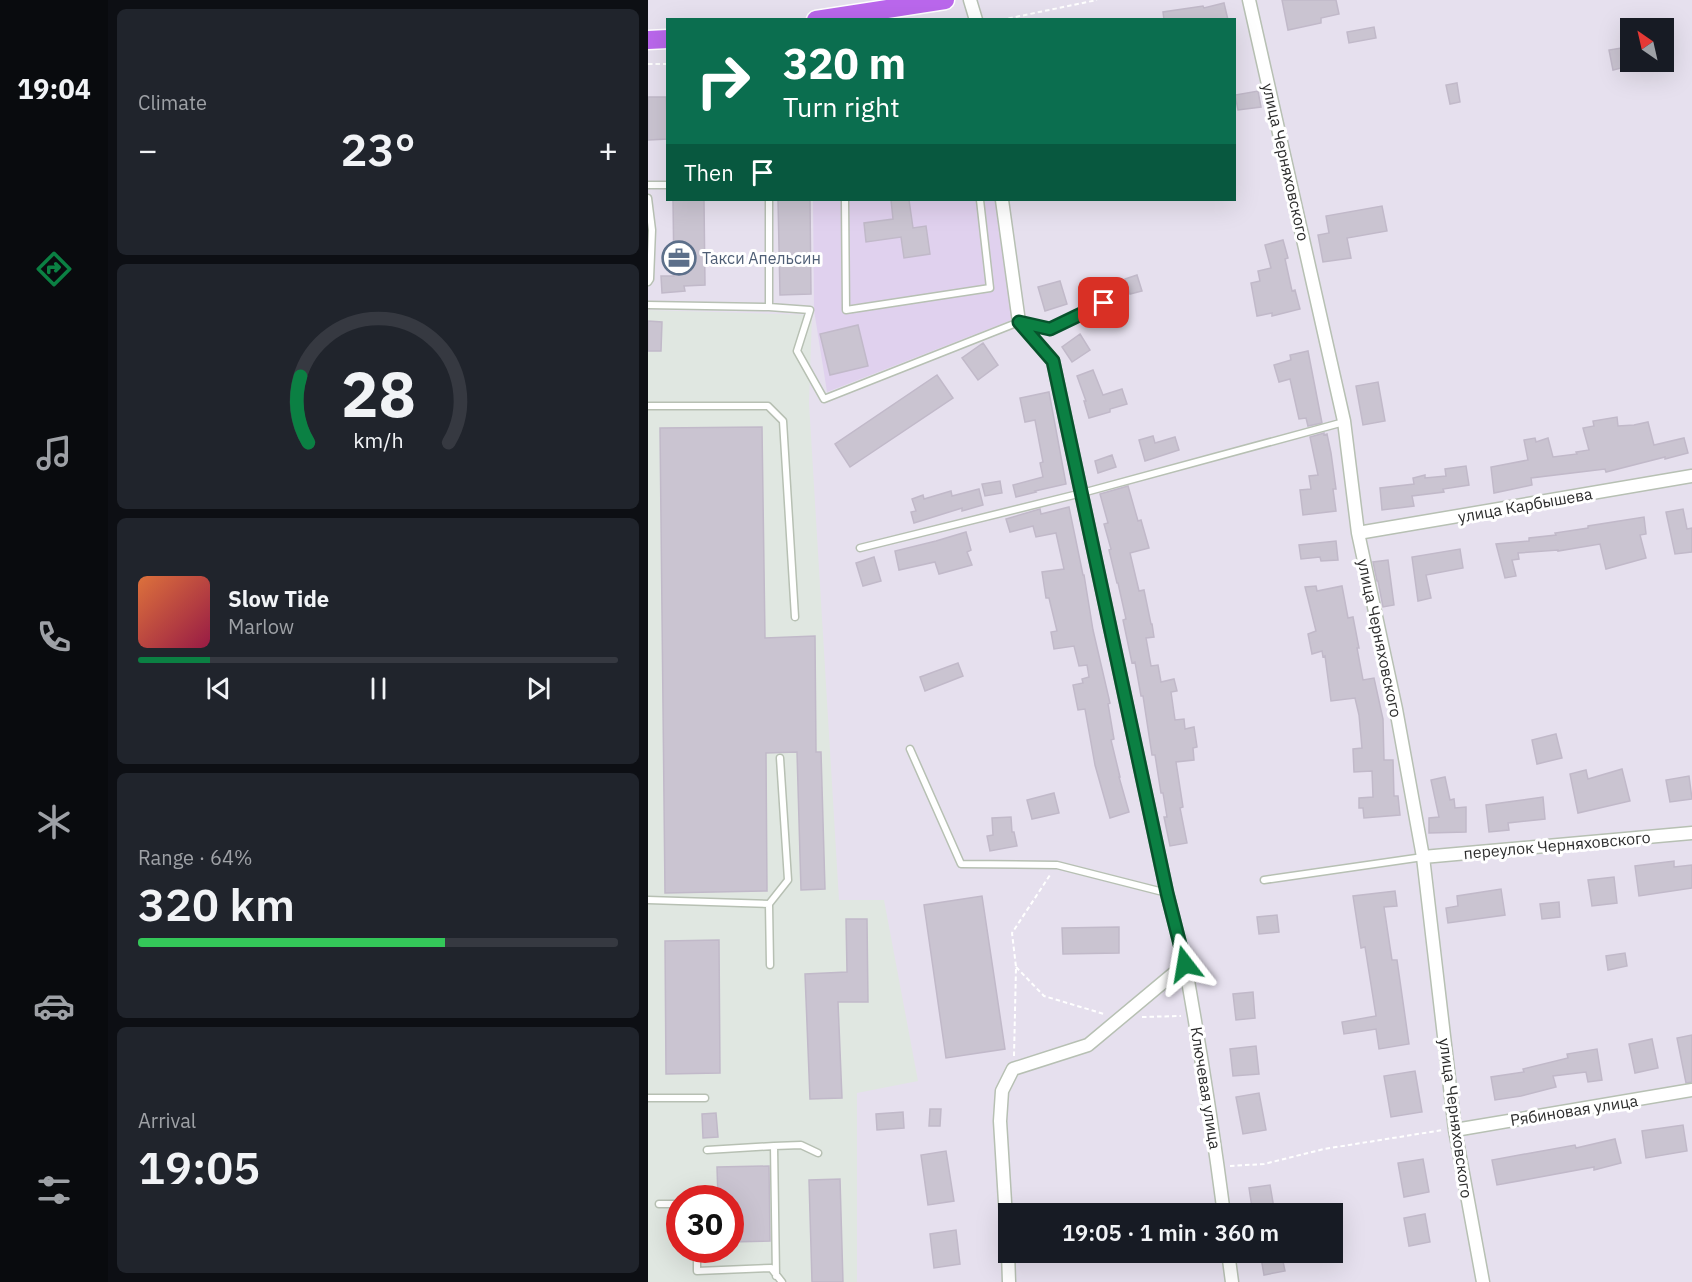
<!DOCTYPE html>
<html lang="en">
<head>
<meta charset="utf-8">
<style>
  body { margin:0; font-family:"IBM Plex Sans",sans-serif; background:#20242c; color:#f1f3f6; height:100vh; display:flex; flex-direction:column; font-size:22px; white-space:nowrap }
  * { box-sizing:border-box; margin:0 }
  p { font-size:20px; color:#9ea1a6 }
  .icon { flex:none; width:33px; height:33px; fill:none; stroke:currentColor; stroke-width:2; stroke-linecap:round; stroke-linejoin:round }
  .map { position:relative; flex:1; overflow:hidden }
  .drawer { display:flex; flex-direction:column; gap:9px; padding:9px; background:#0d0f14; width:540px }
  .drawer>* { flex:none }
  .banner { position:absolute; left:18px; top:18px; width:570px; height:183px; border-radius:0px; box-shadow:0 6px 24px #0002; background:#0b6e4f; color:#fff; overflow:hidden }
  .needle { width:39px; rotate:326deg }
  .buttons { position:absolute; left:972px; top:18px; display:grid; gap:12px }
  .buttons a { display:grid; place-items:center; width:54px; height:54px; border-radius:0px; background:#171b24; box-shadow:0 6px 24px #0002; font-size:30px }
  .speed { position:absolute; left:18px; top:1185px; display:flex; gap:12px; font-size:30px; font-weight:700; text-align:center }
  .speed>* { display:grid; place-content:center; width:78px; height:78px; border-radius:50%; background:#171b24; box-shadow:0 6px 24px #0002; line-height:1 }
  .speed .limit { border:9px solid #d22; background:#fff; color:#111 }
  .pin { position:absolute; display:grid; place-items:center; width:51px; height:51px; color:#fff; margin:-26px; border-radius:12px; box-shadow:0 3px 9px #0006 }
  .me { position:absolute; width:66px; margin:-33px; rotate:346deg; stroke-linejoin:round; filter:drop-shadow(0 0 4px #0008) }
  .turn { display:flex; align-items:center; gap:21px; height:126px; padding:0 18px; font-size:27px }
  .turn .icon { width:78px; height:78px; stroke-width:2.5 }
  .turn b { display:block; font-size:42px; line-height:51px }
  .then { display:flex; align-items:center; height:57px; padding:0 18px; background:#0003; gap:12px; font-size:22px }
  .big { font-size:45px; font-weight:600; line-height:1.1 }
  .drawer .card { flex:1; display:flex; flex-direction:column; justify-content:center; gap:9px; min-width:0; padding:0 21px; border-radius:9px; background:#20242c }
  .drawer .dial { align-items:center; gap:0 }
  .dial svg { height:156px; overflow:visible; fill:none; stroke:#363941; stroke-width:7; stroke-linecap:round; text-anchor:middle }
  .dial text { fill:#f1f3f6; stroke:none }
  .song { display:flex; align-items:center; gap:18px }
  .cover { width:72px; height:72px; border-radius:9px; background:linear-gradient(135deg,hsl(20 70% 55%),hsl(340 70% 35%)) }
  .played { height:6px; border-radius:3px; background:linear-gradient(90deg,#0b8043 15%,#363941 15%) }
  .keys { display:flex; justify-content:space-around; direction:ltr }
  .heat { display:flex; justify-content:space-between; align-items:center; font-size:33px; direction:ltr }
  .charge { height:9px; border-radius:4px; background:linear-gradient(90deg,#34c759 64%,#363941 0) }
  .trip { position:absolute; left:350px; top:1203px; width:345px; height:60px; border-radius:0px; background:#171b24; box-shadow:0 6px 24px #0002; font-weight:600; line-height:60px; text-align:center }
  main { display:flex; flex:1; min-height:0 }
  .tabs { display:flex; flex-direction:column; width:108px; justify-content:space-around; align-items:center; background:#090b0e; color:#9ea1a6 }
  .tabs .icon { width:42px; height:42px }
  .tabs .on { color:#0b8043 }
  .tabs b { font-size:27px; color:#f1f3f6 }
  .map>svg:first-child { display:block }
  .industrial { fill:#e0e7e1; fill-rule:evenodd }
  .education { fill:#e0d1ee }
  .building { fill:#cac4d1; stroke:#c1b9c9; stroke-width:1.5 }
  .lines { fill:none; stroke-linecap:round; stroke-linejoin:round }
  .lane-casing { stroke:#b7c0b3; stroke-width:9 }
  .street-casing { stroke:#b7c0b3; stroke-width:15 }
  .primary-casing { stroke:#fff; stroke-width:21 }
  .path { stroke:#fff; stroke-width:2; stroke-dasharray:4.5 3; stroke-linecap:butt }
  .lane { stroke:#fff; stroke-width:6 }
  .street { stroke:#fff; stroke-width:12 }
  .primary { stroke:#ba67ec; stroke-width:18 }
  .route-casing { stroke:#07532c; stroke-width:15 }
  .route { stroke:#0b8043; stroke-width:10 }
  .labels { text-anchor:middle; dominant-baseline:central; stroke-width:6; stroke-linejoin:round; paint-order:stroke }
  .street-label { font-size:16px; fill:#2d2d2d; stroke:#fff }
  .service-label { font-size:16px; fill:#4e5e75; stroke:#fff; text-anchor:start }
</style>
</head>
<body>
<main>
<nav class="tabs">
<b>19:04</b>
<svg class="icon on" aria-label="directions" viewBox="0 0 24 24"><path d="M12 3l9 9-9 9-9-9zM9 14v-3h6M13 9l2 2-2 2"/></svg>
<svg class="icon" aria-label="music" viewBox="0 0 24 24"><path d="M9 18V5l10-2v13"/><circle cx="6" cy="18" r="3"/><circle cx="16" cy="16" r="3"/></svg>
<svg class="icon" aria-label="phone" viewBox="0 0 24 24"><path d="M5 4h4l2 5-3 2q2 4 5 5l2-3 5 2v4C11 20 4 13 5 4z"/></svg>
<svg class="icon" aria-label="climate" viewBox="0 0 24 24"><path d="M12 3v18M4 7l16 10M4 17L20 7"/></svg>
<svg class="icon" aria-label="car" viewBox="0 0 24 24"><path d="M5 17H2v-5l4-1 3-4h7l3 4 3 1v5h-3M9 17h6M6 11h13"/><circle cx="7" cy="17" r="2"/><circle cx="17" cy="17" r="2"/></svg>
<svg class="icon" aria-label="filters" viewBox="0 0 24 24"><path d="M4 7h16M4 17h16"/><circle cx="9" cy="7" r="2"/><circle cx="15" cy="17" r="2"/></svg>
</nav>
<section class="drawer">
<div class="card"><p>Climate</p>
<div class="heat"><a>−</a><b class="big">23°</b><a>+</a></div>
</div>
<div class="card dial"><svg viewBox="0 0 100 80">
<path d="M14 69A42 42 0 1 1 86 69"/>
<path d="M14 69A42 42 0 0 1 10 35" stroke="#0b8043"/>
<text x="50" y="56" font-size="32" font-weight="700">28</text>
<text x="50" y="72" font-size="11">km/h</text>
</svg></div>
<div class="card">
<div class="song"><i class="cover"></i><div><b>Slow Tide</b><p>Marlow</p></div></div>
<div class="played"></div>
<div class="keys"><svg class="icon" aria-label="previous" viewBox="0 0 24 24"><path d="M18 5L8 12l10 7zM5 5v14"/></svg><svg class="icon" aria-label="pause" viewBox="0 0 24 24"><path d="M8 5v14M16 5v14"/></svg><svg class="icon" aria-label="next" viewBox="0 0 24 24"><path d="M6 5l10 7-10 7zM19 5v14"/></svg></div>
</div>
<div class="card"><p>Range · 64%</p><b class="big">320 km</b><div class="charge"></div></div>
<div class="card"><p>Arrival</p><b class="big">19:05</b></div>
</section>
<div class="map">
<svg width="1044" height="1282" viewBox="0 0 1044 1282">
  <rect width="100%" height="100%" fill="#e6e0ee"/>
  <path class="industrial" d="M0 310 164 315 161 403 191 900H236L270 1081 209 1093V1282H0ZM32 1198H82V1250H32Z"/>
  <path class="education" d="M165 200H350L366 319 179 392 166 310Z"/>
  <path class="building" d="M634 0H688L691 14 673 18V23L640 30Z
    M576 3 580 20H516L515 12 555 6 556 8Z
    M726 27 728 38 701 43 699 32Z
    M973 48 977 67 965 70 961 50Z
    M809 83 812 102 802 104 798 85Z
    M610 91 613 107 590 110 587 95Z
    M0 97H18L20 139 0 140Z
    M25 200H56L57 285 36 286 37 291 14 293 13 276H26Z
    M130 200H162L163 294 132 295Z
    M243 200H261L265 228 278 226 282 254 256 258 253 237 218 242 216 223 245 219Z
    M734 206 739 231 699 238 703 258 675 262 670 235 681 233 678 216Z
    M635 240 640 258 637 259 644 291 647 290 652 309 624 316V313L609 316 603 283 612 281 610 271 623 268 617 245Z
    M489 275 494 291 482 294 477 279Z
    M412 281 419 304 397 311 390 287Z
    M0 321 14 322 13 351H0Z
    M210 325 220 366 182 375 172 334Z
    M432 334 442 350 424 362 414 347Z
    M335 343 350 365 330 380 314 358Z
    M660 351 674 423 660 426 658 418 651 419 642 379 631 382 626 365 643 360 642 355Z
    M445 370 455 395 474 389 479 404 462 409V412L441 418 436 401H438L429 376Z
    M289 375 305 398 202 467 187 444Z
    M730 382 737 421 715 425 708 386Z
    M401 392 418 484 387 491 388 492 368 497 365 485 395 477 392 463 395 462 387 420 377 422 372 398Z
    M969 417 970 426 986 425 1000 422 1006 445 1036 438 1040 453 1017 459V457L958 472 957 469 883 478 884 485 846 493 843 467 880 460 876 440 887 438 888 442 900 438 905 457 929 454 928 452 941 450 935 428 946 426 945 421Z
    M114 427 117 638 167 636 168 752H173L177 889 153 890 149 752 118 753 119 891 17 893 12 428Z
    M676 433V435L679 434 683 453 688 489H685L688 511 655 515 652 490 663 489 661 476 670 475 662 437Z
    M505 436 507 443 527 437 531 450 497 461 491 440Z
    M464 455 468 467 450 473 447 461Z
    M818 466 821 485 795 489 796 492 764 496 766 506 734 510 732 488 766 484 765 478 777 475V478L798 476 797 469Z
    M352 481 354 493 337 496 334 484Z
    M480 486 490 521 493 520 501 548 482 553 491 591 496 590 503 624H504L506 637 498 638 503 666 510 665 513 682 526 679 529 691 523 692 527 720 536 719 537 729 546 727 549 747 545 748 546 760 528 762 535 807 532 808 539 843 522 846 516 817H519L515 793H513L507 755H504L495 696H493L487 662 484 663 475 620 478 619 470 583H469L461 550 463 549 456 524 460 523 452 494Z
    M331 489 335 505 314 511V508L266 523 263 512 268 511 264 499 275 495 276 499 303 491 304 496Z
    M421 507 435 575H436L445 630 462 703 460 704 466 739 463 740 472 777H471L481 812 462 818 447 765 437 709 430 710 425 685 435 683 434 679 441 677 439 665 431 666 426 646 406 649 403 632 409 631 401 598H398L394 572 416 569 408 533 388 537 385 526 362 532 358 519 392 509 393 514Z
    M1035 509 1039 529 1044 528V552L1027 554 1018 512Z
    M996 517 998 534 992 535 998 558 958 569 952 544 910 551V550L870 553 871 559 864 560 868 576 857 578 848 544 881 541V538L908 535 907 533 940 528V526Z
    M318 532 323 550 319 552 324 565 291 574 287 562 251 570 247 551 288 541Z
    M688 541 690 560 673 561 672 557 653 559 651 545Z
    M812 549 815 568 778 575 783 598 770 601 764 557Z
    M226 557 233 581 215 586 208 563Z
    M740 560 746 605 735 607 730 581H729L725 562Z
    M668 586 669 591 694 586 700 618 705 617 711 648H709L715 680 726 678 735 719 736 760H745L746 796H750L752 815 716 818 715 808H711V798L725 797 724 771 706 772 705 749 714 748 711 715 707 698 683 701 677 656 675 657 674 651 664 654 660 634 668 631 657 587Z
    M310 663 315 676 277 691 272 677Z
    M908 734 914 758 889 764 884 740Z
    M974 769 982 801 930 813 922 774 938 770 940 779Z
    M1041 776 1044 799 1022 802 1018 780Z
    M797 777 802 800 806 799 807 808 818 807V832L781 833V818L791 817 783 780Z
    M406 793 411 813 384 819 379 800Z
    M895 797 897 819 860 823 861 830 841 832 838 805Z
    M363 817 364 832H366L369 846 342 851 339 836 345 835 344 818Z
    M1026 861V867L1044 865V888L991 896 987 866Z
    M966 877 969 903 944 906 940 880Z
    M853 889 857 915 800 923 798 908 810 906 809 896Z
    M747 891 749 906 736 907 744 960H749L761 1044 731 1049 728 1029 696 1034 694 1022 728 1016 717 947 713 948 705 896Z
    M334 896 357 1049 298 1058 276 905Z
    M911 902 912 917 894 919 892 904Z
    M629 915 631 932 611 934 609 917Z
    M198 919H219L220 1002H190L194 1098 162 1099 157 974 199 972Z
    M471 927V953L415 954 414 928Z
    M71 940 72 1073 18 1074 17 941Z
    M977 953 979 966 960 970 958 956Z
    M605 992 607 1018 588 1020 585 994Z
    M1044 1035V1082L1038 1083 1029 1038Z
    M1004 1039 1010 1068 987 1073 981 1044Z
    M608 1046 611 1074 585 1076 582 1049Z
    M949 1049 954 1080 940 1082 938 1072 905 1076 908 1087 873 1096 847 1100 843 1077 876 1072 875 1069 920 1058 919 1054Z
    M767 1071 774 1112 743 1117 736 1076Z
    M611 1093 618 1130 595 1134 588 1097Z
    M282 1109H293L292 1126H281Z
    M255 1112 256 1128 229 1130 228 1114Z
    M68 1113 70 1137 55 1138 54 1114Z
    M1035 1125 1039 1151 998 1158 994 1131Z
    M967 1139 973 1163 946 1170V1167L849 1185 844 1160 927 1145 928 1148Z
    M298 1151 306 1201 280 1205 273 1155Z
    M775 1159 781 1192 756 1197 750 1163Z
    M121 1166 122 1241 82 1242V1198H70L69 1167Z
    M192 1179 195 1282H164L161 1180Z
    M622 1185 627 1214H605L601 1188Z
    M777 1214 782 1242 761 1246 756 1218Z
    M308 1230 312 1264 286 1268 282 1234Z
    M612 1252H633L637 1271 616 1275Z"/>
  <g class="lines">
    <g class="lane-casing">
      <path id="lane" d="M0 185H20
        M0 198 4 230 2 279 0 282
        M121 200V307L162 310 149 351 176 399 371 322 402 329 456 303
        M197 200 198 310 342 288 332 200
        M0 305 121 307
        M0 406H120L135 421 147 617
        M212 548 434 493 696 422
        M262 749 313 864 409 865 519 893
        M616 880 775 857
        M0 900 121 904
        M122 965 121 904 140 880 132 758
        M0 1098H57
        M126 1146 153 1145 170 1153
        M59 1150 126 1146 128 1276
        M11 1204H32
        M49 1250V1271L123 1268 134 1282"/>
    </g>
    <g class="street-casing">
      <path id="street" d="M322 0 328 20
        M601 0 696 421 710 533 748 709 775 857 807 1130 835 1282
        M354 200 371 322 405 361 519 893 537 964 440 1045 365 1069 354 1091 352 1121 360 1251
        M710 533 1044 476
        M775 857 1044 833
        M537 964C552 1047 565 1130 576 1214
        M807 1130 1044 1090
        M360 1252 361 1282
        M580 1252 584 1282"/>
    </g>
    <g class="primary-casing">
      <path id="primary" d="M168 20 297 0
        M0 40 20 39"/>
    </g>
    <path class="path" d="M353 20 449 0
      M0 64H20
      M368 967 396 996 456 1014
      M494 1017 533 1016
      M366 1056 368 967 364 933 402 875
      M582 1166 616 1164 676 1149 795 1130"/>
    <use href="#lane" class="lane"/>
    <use href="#street" class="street"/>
    <use href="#primary" class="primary"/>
  </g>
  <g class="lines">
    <g class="route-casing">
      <path id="route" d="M456 303 402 329 371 322 405 361 519 893 537 964"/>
    </g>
    <use href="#route" class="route"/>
  </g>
  <defs>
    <g id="office-ring" transform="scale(1.725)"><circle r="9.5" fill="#fff" stroke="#5c6f8a" stroke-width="1.5"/><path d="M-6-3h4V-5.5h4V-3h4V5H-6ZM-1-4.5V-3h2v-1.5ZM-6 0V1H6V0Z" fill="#5c6f8a"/></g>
  </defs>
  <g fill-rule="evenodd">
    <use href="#office-ring" x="31" y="258"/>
  </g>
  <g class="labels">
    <g class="street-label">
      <text transform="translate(638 162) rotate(77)">улица Черняховского</text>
      <text transform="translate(877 505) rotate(-10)">улица Карбышева</text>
      <text transform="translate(732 638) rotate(78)">улица Черняховского</text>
      <text transform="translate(909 845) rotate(-5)">переулок Черняховского</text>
      <text transform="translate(558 1088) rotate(81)">Ключевая улица</text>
      <text transform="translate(926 1110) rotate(-9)">Рябиновая улица</text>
      <text transform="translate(808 1118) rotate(82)">улица Черняховского</text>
    </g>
    <g class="service-label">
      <text x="54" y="258">Такси Апельсин</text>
    </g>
  </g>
</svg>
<div class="buttons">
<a><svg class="needle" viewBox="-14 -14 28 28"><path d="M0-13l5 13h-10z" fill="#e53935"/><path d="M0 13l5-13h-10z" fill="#9ea1a6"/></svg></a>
</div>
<div class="speed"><div class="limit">30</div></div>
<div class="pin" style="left:456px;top:303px;background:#d93025"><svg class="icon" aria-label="arrive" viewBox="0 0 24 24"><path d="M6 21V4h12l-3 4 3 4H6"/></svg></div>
<svg class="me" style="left:537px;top:964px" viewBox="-20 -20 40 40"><path d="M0-17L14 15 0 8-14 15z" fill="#0b8043" stroke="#fff" stroke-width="4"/></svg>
<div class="trip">19:05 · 1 min · 360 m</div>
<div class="banner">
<div class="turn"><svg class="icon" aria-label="right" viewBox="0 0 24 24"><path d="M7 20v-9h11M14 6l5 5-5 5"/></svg><div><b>320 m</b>Turn right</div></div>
<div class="then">Then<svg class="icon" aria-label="arrive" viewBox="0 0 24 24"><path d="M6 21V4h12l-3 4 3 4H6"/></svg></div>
</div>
</div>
</main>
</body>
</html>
